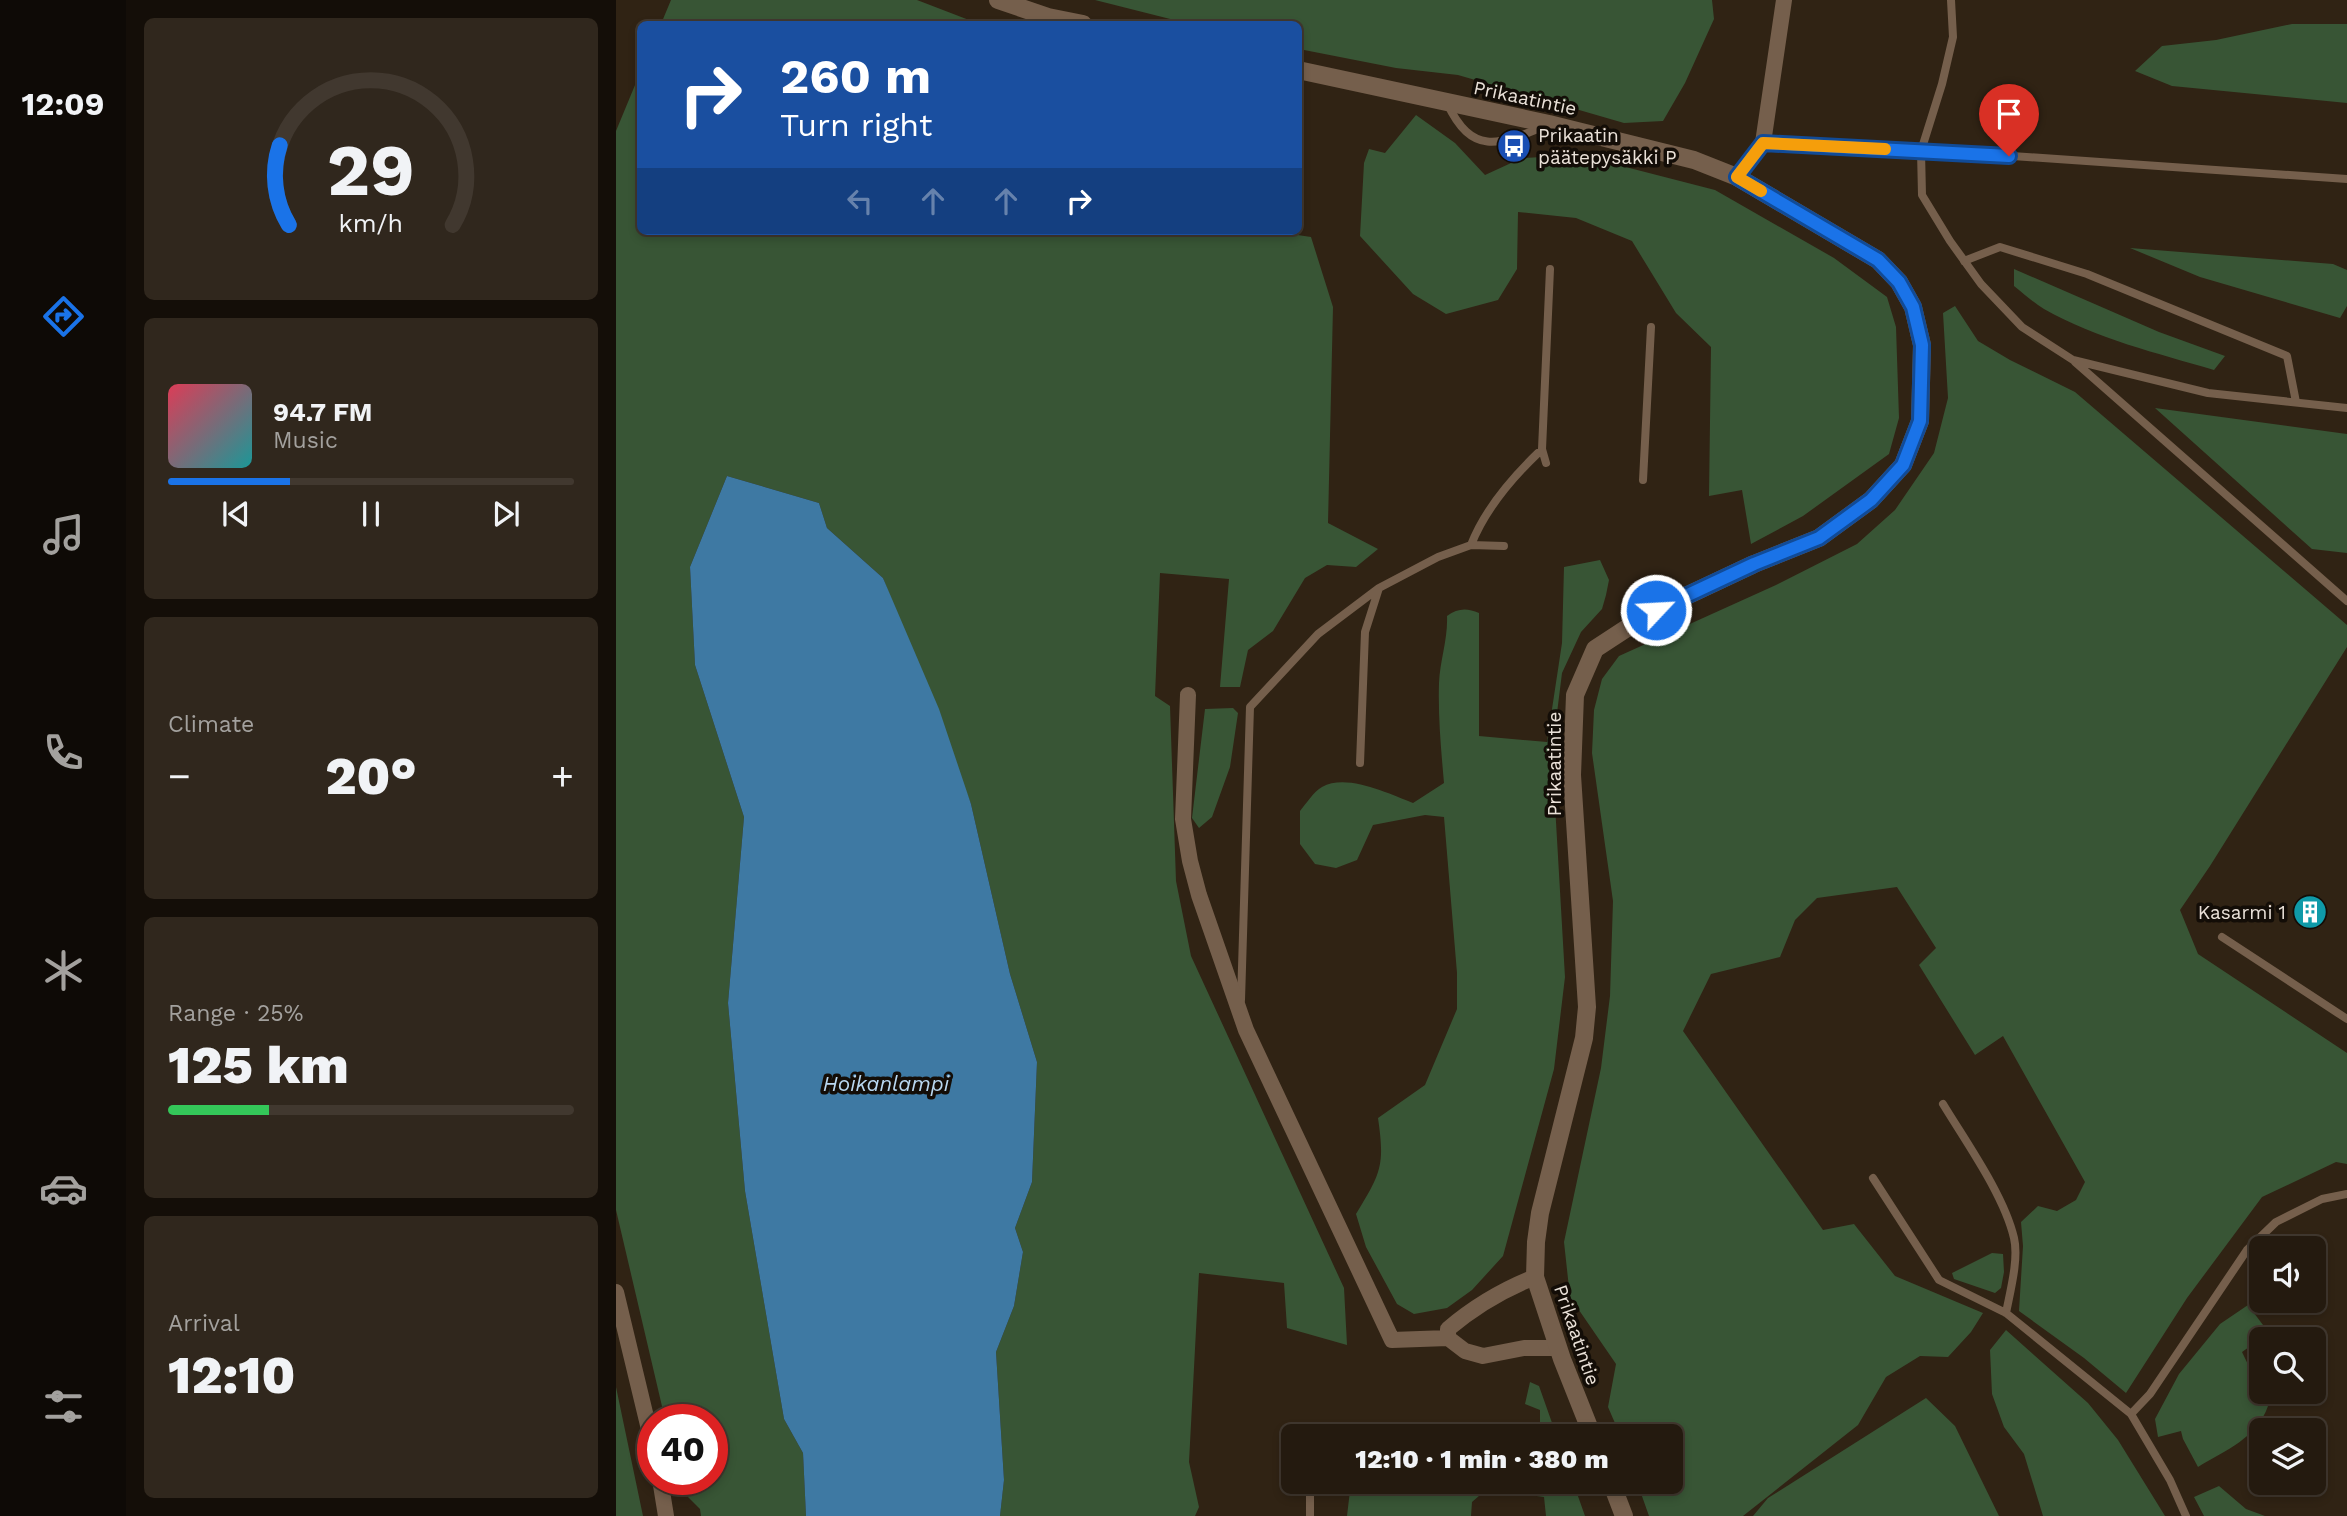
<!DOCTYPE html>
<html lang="en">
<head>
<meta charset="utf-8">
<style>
  body { margin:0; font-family:"Work Sans",sans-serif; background:#30271d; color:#f1f3f6; height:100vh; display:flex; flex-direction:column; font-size:26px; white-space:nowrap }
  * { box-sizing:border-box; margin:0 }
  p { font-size:23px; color:#a3a19e }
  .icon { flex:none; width:38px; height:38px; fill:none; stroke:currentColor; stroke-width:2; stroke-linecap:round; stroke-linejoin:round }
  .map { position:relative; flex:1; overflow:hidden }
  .details { display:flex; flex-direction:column; gap:18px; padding:18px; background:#140e08; width:490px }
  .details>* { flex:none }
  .banner { position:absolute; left:21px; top:21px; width:665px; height:214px; border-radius:10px; box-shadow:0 4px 10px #0003,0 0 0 2px #41382f; background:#1a4fa0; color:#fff; overflow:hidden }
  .controls { position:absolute; left:1633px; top:1236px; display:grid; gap:14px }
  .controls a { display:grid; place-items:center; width:77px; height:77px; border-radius:10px; background:#241a0f; box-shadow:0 4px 10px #0003,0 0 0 2px #41382f; font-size:35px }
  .speed { position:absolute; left:21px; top:1404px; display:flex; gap:14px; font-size:35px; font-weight:700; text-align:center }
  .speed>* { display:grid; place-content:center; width:91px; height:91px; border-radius:50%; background:#241a0f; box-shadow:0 4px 10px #0003,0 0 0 2px #41382f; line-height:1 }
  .speed .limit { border:10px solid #d22; background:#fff; color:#111 }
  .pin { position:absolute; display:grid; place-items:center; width:60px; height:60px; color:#fff; margin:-72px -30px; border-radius:50% 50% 50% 0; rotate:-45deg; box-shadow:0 0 7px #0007 }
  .pin .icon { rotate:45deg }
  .me { position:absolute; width:77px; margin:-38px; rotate:65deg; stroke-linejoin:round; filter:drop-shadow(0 0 5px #0008) }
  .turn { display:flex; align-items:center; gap:24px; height:147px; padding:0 28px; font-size:32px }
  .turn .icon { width:91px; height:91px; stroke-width:2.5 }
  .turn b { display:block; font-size:49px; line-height:60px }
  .lanes { display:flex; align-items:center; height:66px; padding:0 28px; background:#0003; justify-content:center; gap:35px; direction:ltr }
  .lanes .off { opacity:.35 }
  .big { font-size:52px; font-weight:800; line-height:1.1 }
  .details .card { flex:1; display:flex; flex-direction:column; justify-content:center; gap:10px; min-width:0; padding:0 24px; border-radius:10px; background:#30271d }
  .details .dial { align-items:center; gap:0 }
  .dial svg { height:182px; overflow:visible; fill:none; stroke:#41382f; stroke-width:7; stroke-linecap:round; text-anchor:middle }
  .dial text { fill:#f1f3f6; stroke:none }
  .song { display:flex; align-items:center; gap:21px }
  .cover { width:84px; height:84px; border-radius:10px; background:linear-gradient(135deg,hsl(350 70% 55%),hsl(180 70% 35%)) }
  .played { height:7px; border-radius:4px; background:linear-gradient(90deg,#1a73e8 30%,#41382f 30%) }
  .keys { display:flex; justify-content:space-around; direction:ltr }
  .heat { display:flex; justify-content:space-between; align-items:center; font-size:38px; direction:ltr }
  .charge { height:10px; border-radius:5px; background:linear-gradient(90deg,#34c759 25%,#41382f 0) }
  .trip { position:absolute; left:665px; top:1424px; width:402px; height:70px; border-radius:10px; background:#241a0f; box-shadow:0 4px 10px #0003,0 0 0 2px #41382f; font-weight:800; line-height:70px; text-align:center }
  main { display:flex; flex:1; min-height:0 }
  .tab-bar { display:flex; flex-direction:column; width:126px; justify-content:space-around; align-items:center; background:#0e0a06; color:#a3a19e }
  .tab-bar .icon { width:49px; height:49px }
  .tab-bar .current { color:#1a73e8 }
  .tab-bar b { font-size:32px; color:#f1f3f6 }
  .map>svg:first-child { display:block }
  .green { fill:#385535 }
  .water { fill:#3e79a3 }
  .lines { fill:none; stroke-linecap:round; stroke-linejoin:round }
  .service { stroke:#755f4c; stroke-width:8 }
  .minor { stroke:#755f4c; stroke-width:16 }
  .tertiary { stroke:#755f4c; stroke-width:18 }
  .route-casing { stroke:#114b97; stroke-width:18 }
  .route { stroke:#1a73e8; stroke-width:12 }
  .slow { stroke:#f59e0b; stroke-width:12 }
  .labels { text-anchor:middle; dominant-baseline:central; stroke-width:7; stroke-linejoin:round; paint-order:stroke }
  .street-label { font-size:19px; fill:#eae1d8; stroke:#130d07 }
  .poi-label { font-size:19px; fill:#eae1d8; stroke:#130d07; text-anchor:start }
  .water-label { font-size:21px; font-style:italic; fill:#b9d8f1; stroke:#130d07 }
</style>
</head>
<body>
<main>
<nav class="tab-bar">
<b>12:09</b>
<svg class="icon current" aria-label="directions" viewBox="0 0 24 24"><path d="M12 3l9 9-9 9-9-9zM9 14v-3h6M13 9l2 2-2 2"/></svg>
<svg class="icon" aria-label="music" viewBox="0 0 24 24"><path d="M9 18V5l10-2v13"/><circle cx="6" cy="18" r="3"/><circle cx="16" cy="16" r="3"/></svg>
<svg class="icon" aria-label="phone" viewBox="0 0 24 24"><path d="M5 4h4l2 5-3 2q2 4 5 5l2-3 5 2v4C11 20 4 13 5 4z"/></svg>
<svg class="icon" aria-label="climate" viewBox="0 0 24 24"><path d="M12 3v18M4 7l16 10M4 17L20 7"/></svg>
<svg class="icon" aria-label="car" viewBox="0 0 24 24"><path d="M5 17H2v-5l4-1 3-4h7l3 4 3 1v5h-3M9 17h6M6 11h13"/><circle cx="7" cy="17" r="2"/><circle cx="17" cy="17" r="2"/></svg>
<svg class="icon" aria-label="filters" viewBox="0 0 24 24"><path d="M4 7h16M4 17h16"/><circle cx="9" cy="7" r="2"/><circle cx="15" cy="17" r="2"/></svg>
</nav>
<section class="details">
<div class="card dial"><svg viewBox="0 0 100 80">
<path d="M14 69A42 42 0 1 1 86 69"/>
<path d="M14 69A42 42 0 0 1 10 34" stroke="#1a73e8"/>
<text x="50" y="56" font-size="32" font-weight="700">29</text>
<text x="50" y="72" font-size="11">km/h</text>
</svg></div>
<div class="card">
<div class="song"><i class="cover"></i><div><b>94.7 FM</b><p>Music</p></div></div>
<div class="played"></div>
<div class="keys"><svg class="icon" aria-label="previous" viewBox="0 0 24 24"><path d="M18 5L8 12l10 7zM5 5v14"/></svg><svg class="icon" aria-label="pause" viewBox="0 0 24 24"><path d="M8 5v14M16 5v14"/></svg><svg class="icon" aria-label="next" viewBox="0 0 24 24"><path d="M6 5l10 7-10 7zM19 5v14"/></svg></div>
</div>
<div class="card"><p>Climate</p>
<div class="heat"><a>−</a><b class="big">20°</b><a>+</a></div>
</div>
<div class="card"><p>Range · 25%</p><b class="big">125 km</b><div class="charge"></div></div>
<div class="card"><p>Arrival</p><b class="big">12:10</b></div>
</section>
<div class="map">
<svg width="1731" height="1516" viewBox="0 0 1731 1516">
  <rect width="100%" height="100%" fill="#302314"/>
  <path class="green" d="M55 0H301L353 20 374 24H45Z
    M479 0H1096L1098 19 1069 83 1047 121 1008 123 842 75 780 68 683 49 682 24H574Z
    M1676 24H1731V103L1556 86 1519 71 1546 46 1600 40Z
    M24 73V231H655L695 237 717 307 712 523 762 549 740 567 711 565 689 578 657 631 632 650 624 687H604L613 579 544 573 539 696 554 706 560 881 575 956 728 1288 731 1345 671 1328 668 1283 583 1273 573 1462 583 1507 579 1516H384L388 1480 380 1352 398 1306 407 1252 399 1228 416 1182 421 1062 394 974 355 804 267 578 211 528 203 503 111 476 74 567 79 665 128 817 112 1003 129 1191 168 1419 187 1453 190 1516H85L84 1509 69 1494 65 1479H96V1419H49L0 1210V131Z
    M800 115 839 143 869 175 906 158 963 155 1099 190 1218 258 1271 297 1280 327 1283 418 1273 454 1187 516 1135 544 1126 490 1093 496 1095 347 1060 313 1016 241 960 218 902 212 901 269 882 300 830 314 797 294 744 236 748 163 753 149 769 153Z
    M1514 248 1717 264 1731 270V306L1724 318 1584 277Z
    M1398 269 1543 332 1609 356 1598 370C1541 353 1481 339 1428 309 1418 303 1408 294 1398 286Z
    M1339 306 1362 341 1394 360 1459 392 1731 625V647L1594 866 1564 910 1582 954 1731 1053V1164L1720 1162 1646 1197 1571 1298 1510 1393 1468 1358 1403 1311 1407 1246 1405 1222 1422 1206 1441 1211 1460 1200 1469 1182 1387 1036 1359 1055 1303 965 1320 948 1281 887 1201 898 1179 920 1164 957 1095 974 1067 1031 1207 1230 1238 1224 1279 1276 1367 1313 1355 1332 1332 1357 1304 1356 1270 1377 1242 1425 1127 1516H1033L1021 1482H1055V1437H1005L992 1407 1000 1364 954 1297 948 1242 985 1068 994 996 997 901 976 753 978 710 986 679 1003 656 1160 585 1241 544 1279 510 1318 453 1332 398 1327 313Z
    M1539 408 1731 434V553L1696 549Z
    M984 560 993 580 990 595 986 609 965 632 946 673 936 753 949 977 938 1069 887 1256 856 1290 831 1308 798 1314 781 1304 750 1247 740 1214C765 1173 769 1166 762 1118L809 1085 841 1009V973L828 817 809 815 757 825 741 860 720 868 699 864 684 844V811C690 804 698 791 706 787 731 773 773 794 797 803L828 783C825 749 822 716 823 683 824 660 832 639 831 616 842 608 851 608 863 613V736L931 742 946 643 948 567Z
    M617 708 622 713 614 767 596 817 583 828 576 818 589 709Z
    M1376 1253 1387 1254 1388 1272 1385 1288 1379 1293 1338 1279 1336 1273Z
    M1632 1305 1653 1333 1626 1352 1652 1406C1641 1438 1610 1450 1582 1467L1567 1439 1565 1431 1542 1437 1539 1419 1563 1374 1604 1324Z
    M1390 1330 1472 1403 1502 1440 1549 1516H1427L1408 1454 1388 1427 1376 1394 1374 1350Z
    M914 1382 923 1386 941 1437H924V1410L909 1404Z
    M0 1387 27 1516H0Z
    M1310 1398 1339 1426 1383 1516H1137L1152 1498Z
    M735 1482H957L969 1516H930L928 1497 871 1489 856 1502 855 1516H731Z
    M1603 1486 1630 1509 1649 1516H1588L1578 1497Z"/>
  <path class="water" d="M111 476 203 503 211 528 267 578 323 709 355 804 394 974 421 1062 416 1182 399 1228 407 1252 398 1306 380 1352 388 1480 384 1516H190L187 1453 168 1419 129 1191 112 1003 128 817 79 665 74 567Z"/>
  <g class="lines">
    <path class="service" d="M1335 0 1337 37 1326 84 1305 151 1306 195 1334 241 1365 284 1406 327 1457 360 1592 393 1731 408
      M831 103C856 156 882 145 929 126
      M1147 143 1367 154 1731 179
      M1348 261 1384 247 1471 274 1671 356 1680 402
      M1459 362 1731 601
      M930 463 926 449 934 269
      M1027 480 1035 327
      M855 545C869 509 895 479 922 453
      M744 763 749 632 763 588
      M1606 937 1731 1019
      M625 1000 634 707 702 634 763 588 822 557 855 545 888 546
      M1327 1104C1350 1142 1388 1195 1398 1238 1403 1259 1394 1292 1390 1313
      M1257 1178 1323 1280 1390 1313 1515 1414 1534 1394 1631 1250 1660 1222 1706 1199 1731 1194
      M1515 1414 1554 1480 1570 1516
      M694 1482V1516"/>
    <path class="minor" d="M1121 177 1147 143 1168 0
      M572 695 567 819 574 861 583 895 630 1030 776 1340 832 1338 849 1351 867 1356 908 1348H942
      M0 1292 37 1446
      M832 1338V1329C859 1306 886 1290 919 1277
      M44 1479 50 1516"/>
    <path class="tertiary" d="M382 0 432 17 467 24
      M682 70 933 124 1078 160 1121 177 1262 260 1283 282 1297 307 1306 345 1304 421 1287 465 1255 500 1203 538 1138 564 1034 613 979 649 959 695 956 775 971 1007 968 1038 924 1213 920 1242 919 1277 946 1359 977 1437
      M995 1482 1008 1516"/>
  </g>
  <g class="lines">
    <g class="route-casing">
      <path id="route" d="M1040 610 1138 564 1203 538 1255 500 1287 465 1304 421 1306 345 1297 307 1283 282 1262 260 1121 177 1147 143 1393 156"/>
    </g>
    <use href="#route" class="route"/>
    <path class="slow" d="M1145 191 1121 177 1147 143 1269 149"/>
  </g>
  <defs>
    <g id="bus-disc" transform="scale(1.75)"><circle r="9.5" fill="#1a4fb4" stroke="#130d07"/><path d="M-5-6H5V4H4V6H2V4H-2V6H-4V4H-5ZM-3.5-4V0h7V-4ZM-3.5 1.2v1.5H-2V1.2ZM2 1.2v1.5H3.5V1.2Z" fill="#fff"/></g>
    <g id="building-disc" transform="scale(1.75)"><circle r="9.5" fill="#0f9aa8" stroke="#130d07"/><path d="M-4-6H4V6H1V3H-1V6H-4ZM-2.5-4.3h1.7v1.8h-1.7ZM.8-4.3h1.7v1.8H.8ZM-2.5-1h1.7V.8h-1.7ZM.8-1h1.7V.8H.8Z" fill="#fff"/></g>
  </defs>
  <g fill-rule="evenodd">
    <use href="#bus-disc" x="898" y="146"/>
    <use href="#building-disc" x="1694" y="912"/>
  </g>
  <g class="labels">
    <g class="street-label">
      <text transform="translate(909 98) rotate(12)">Prikaatintie</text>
      <text transform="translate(938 764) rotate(-90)">Prikaatintie</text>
      <text transform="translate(961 1335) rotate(71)">Prikaatintie</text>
    </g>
    <g class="poi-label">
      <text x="922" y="135">Prikaatin<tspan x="922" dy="22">päätepysäkki P</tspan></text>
      <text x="1670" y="912" text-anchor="end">Kasarmi 1</text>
    </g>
    <g class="water-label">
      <text x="270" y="1083">Hoikanlampi</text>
    </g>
  </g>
</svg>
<div class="controls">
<a><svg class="icon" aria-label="sound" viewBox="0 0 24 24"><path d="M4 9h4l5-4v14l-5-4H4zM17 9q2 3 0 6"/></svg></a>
<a><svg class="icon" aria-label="search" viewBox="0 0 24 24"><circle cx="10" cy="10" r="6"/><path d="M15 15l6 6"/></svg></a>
<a><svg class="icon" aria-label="layers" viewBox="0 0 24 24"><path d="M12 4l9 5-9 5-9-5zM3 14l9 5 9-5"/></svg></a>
</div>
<div class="speed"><div class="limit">40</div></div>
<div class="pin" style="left:1393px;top:156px;background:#d93025"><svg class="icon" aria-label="arrive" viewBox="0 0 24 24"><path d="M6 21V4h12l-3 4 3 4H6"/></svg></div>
<svg class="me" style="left:1040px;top:610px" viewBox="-20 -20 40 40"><circle r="17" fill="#1a73e8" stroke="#fff" stroke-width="3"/><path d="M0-11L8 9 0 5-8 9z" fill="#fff"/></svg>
<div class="trip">12:10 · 1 min · 380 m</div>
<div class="banner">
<div class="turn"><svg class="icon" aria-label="right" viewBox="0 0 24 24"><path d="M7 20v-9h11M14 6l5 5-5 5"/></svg><div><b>260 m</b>Turn right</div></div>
<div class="lanes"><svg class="icon off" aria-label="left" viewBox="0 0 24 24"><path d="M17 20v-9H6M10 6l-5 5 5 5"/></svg><svg class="icon off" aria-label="ahead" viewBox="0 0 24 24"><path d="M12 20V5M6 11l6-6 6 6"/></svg><svg class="icon off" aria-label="ahead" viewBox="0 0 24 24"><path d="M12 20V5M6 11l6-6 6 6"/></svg><svg class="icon" aria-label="right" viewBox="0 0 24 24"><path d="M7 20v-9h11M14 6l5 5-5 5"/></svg></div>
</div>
</div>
</main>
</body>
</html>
